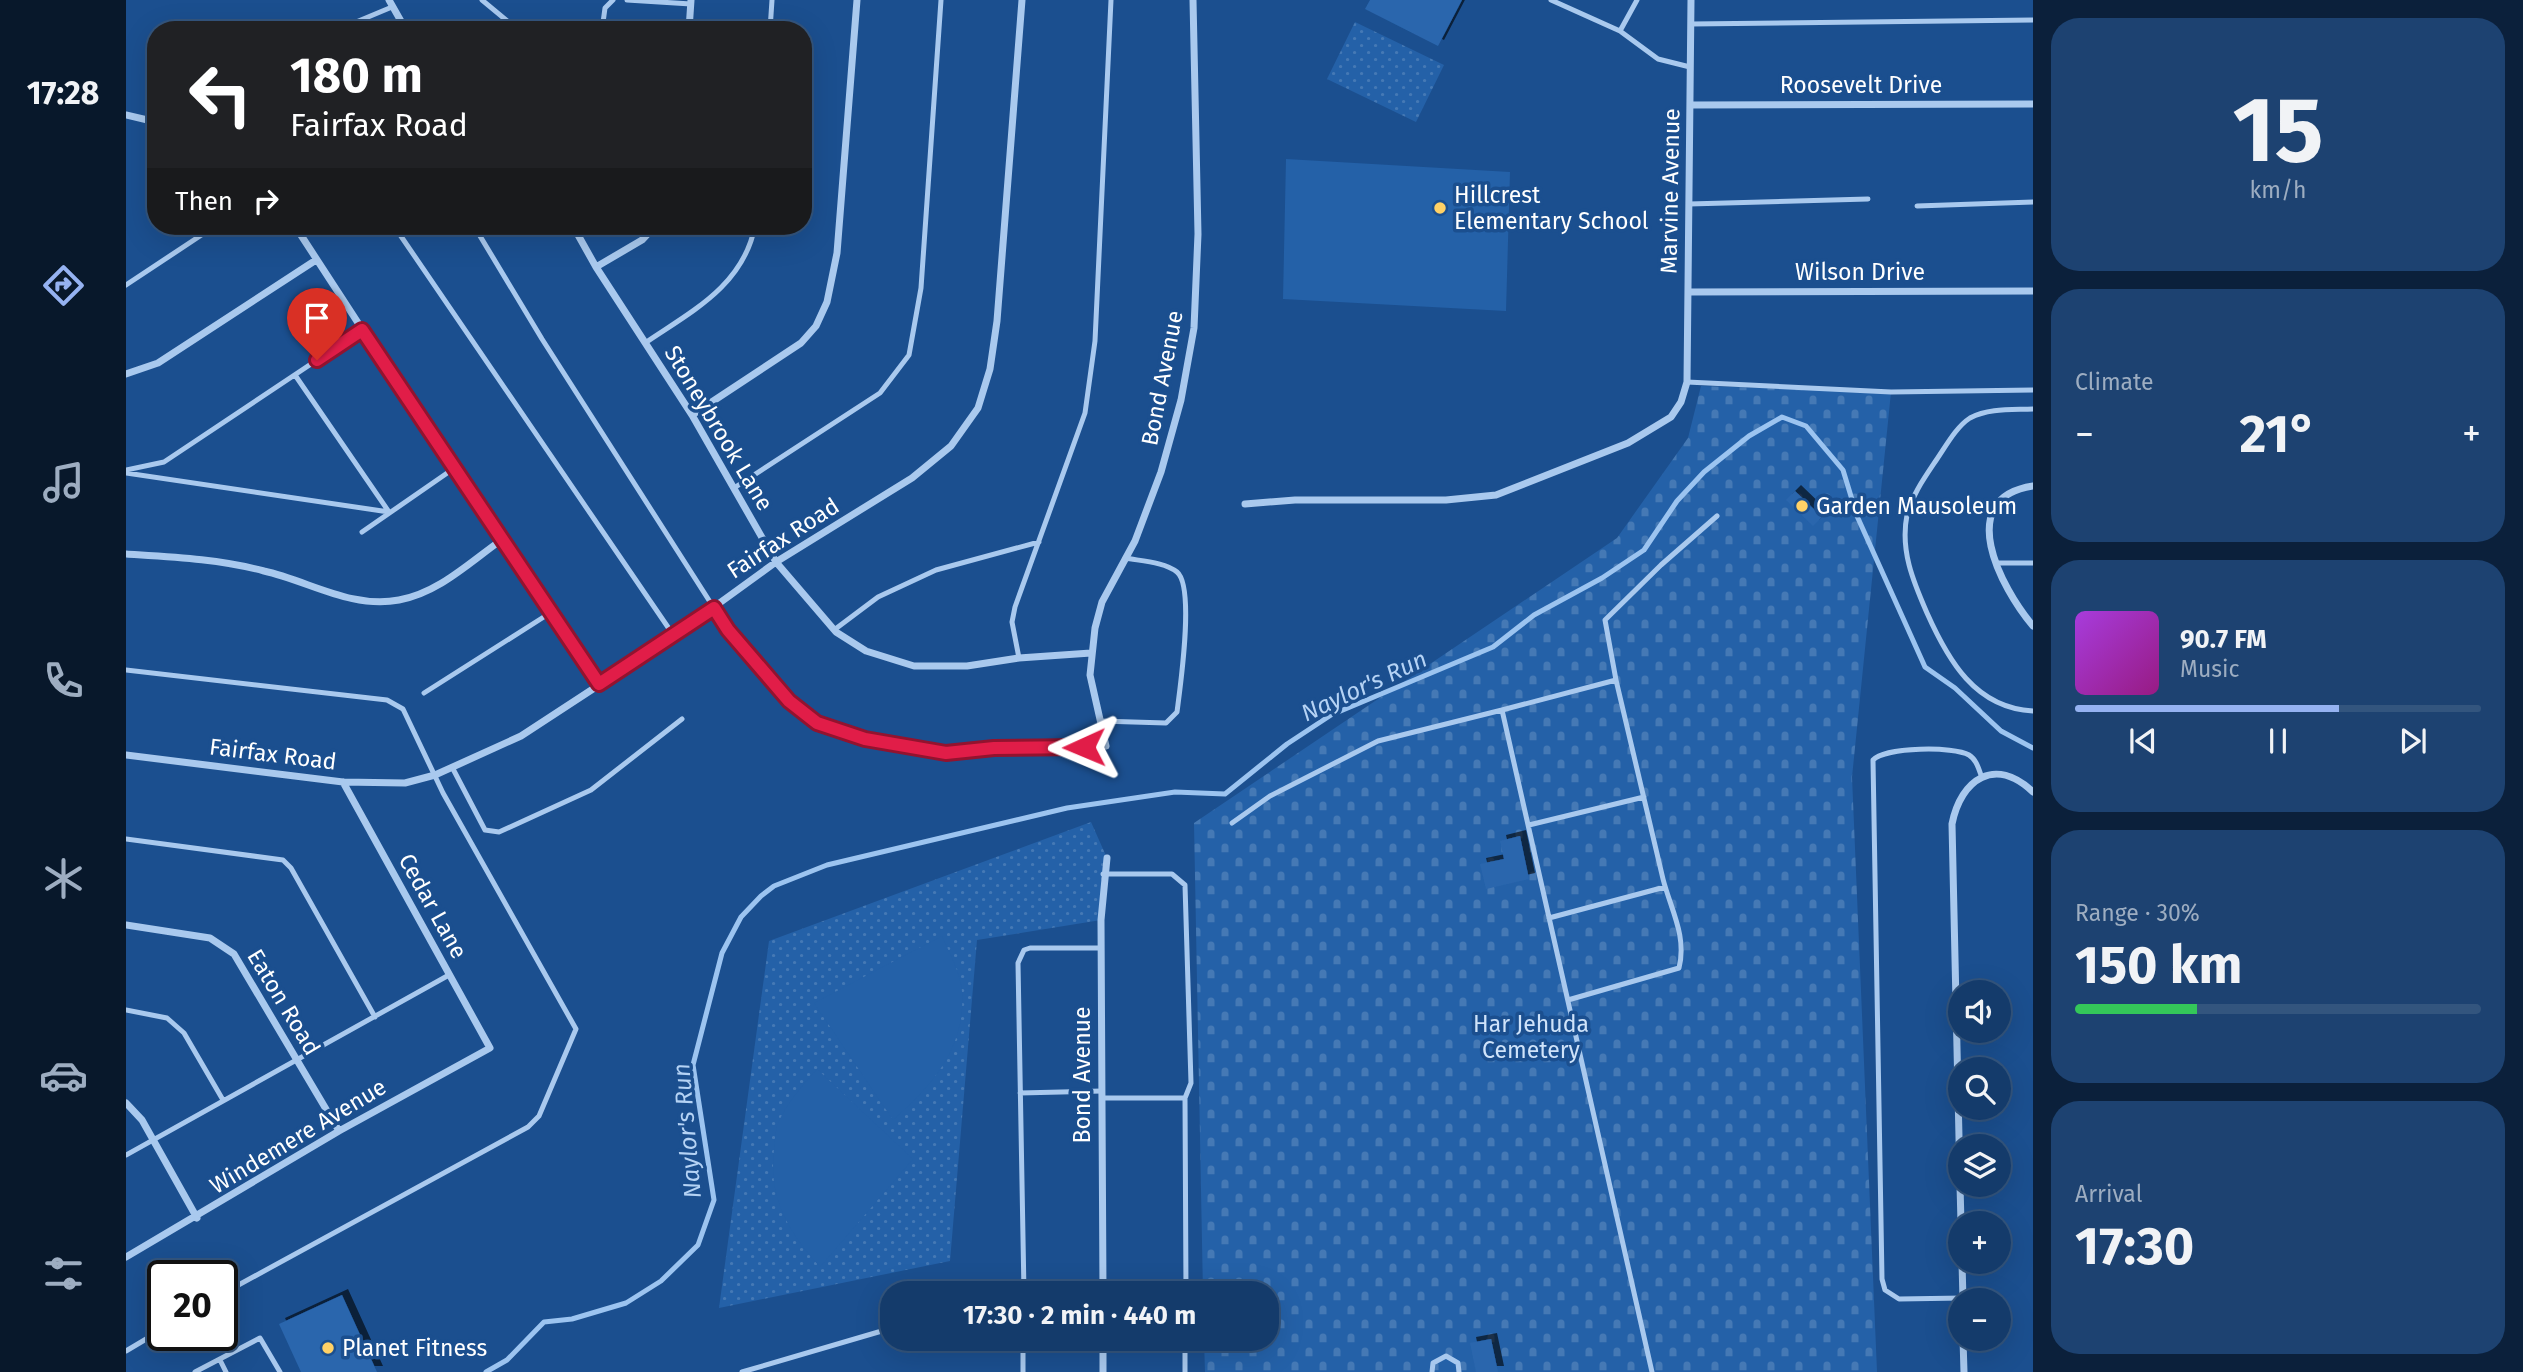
<!DOCTYPE html>
<html lang="en">
<head>
<meta charset="utf-8">
<style>
  body { margin:0; font-family:"Fira Sans",sans-serif; background:#1d4271; color:#f1f3f6; height:100vh; display:flex; flex-direction:column; font-size:26px; white-space:nowrap }
  * { box-sizing:border-box; margin:0 }
  p { font-size:23px; color:#9dadc1 }
  .icon { flex:none; width:38px; height:38px; fill:none; stroke:currentColor; stroke-width:2; stroke-linecap:round; stroke-linejoin:round }
  .map { position:relative; flex:1; overflow:hidden }
  .sheet { display:flex; flex-direction:column; gap:18px; padding:18px; background:#0b203b; width:490px }
  .sheet>* { flex:none }
  .guide { position:absolute; left:21px; top:21px; width:665px; height:214px; border-radius:28px; box-shadow:0 7px 28px #0002,0 0 0 2px #33557e; background:#202124; color:#fff; overflow:hidden }
  .controls { position:absolute; left:1822px; top:980px; display:grid; gap:14px }
  .controls a { display:grid; place-items:center; width:63px; height:63px; border-radius:50%; background:#143b6b; box-shadow:0 7px 28px #0002,0 0 0 2px #33557e; font-size:35px }
  .speed { position:absolute; left:21px; top:1260px; display:flex; gap:14px; font-size:35px; font-weight:700; text-align:center }
  .speed>* { display:grid; place-content:center; width:91px; height:91px; border-radius:50%; background:#143b6b; box-shadow:0 7px 28px #0002,0 0 0 2px #33557e; line-height:1 }
  .speed .limit { border:4px solid #111; border-radius:10px; background:#fff; color:#111 }
  .pin { position:absolute; display:grid; place-items:center; width:60px; height:60px; color:#fff; margin:-72px -30px; border-radius:50% 50% 50% 0; rotate:-45deg; box-shadow:0 0 7px #0007 }
  .pin .icon { rotate:45deg }
  .me { position:absolute; width:77px; margin:-38px; rotate:269deg; stroke-linejoin:round; filter:drop-shadow(0 0 5px #0008) }
  .turn { display:flex; align-items:center; gap:24px; height:147px; padding:0 28px; font-size:32px }
  .turn .icon { width:91px; height:91px; stroke-width:2.5 }
  .turn b { display:block; font-size:49px; line-height:60px }
  .then { display:flex; align-items:center; height:66px; padding:0 28px; background:#0003; gap:14px; font-size:26px }
  .big { font-size:52px; font-weight:700; line-height:1.1 }
  .sheet .widget { flex:1; display:flex; flex-direction:column; justify-content:center; gap:10px; min-width:0; padding:0 24px; border-radius:28px; background:#1d4271 }
  .sheet .dial { align-items:center; gap:0 }
  .dial b { font-size:91px; line-height:1 }
  .song { display:flex; align-items:center; gap:21px }
  .cover { width:84px; height:84px; border-radius:10px; background:linear-gradient(135deg,hsl(280 70% 55%),hsl(310 70% 35%)) }
  .played { height:7px; border-radius:4px; background:linear-gradient(90deg,#95b2f1 65%,#33557e 65%) }
  .keys { display:flex; justify-content:space-around; direction:ltr }
  .heat { display:flex; justify-content:space-between; align-items:center; font-size:38px; direction:ltr }
  .charge { height:10px; border-radius:5px; background:linear-gradient(90deg,#34c759 30%,#33557e 0) }
  .trip { position:absolute; left:754px; top:1281px; width:399px; height:70px; border-radius:28px; background:#143b6b; box-shadow:0 7px 28px #0002,0 0 0 2px #33557e; font-weight:700; line-height:70px; text-align:center }
  main { display:flex; flex:1; min-height:0 }
  .dock { display:flex; flex-direction:column; width:126px; justify-content:space-around; align-items:center; background:#08182b; color:#9dadc1 }
  .dock .icon { width:49px; height:49px }
  .dock .selected { color:#95b2f1 }
  .dock b { font-size:32px; color:#f1f3f6 }
  .map>svg:first-child { display:block }
  .cemetery { fill:url(#cemetery-stones) }
  .park { fill:url(#park-dots) }
  .pitch { fill:#2461a8 }
  .lines { fill:none; stroke-linecap:round; stroke-linejoin:round }
  .stream { stroke:#9cc4f0; stroke-width:5 }
  .building { fill:#2a66ad; filter:url(#shadow) }
  .lane { stroke:#a9c9ee; stroke-width:5 }
  .street { stroke:#a9c9ee; stroke-width:7 }
  .route-casing { stroke:#92132f; stroke-width:18 }
  .route { stroke:#e11d48; stroke-width:12 }
  .poi-dot { fill:#ffd166; stroke:#1b4f8f; stroke-width:2.5 }
  .labels { text-anchor:middle; dominant-baseline:central; stroke-width:7; stroke-linejoin:round; paint-order:stroke }
  .street-label { font-size:23px; fill:#fff; stroke:#1b4f8f }
  .poi-label { font-size:23px; fill:#fff; stroke:#1b4f8f; text-anchor:start }
  .park-label { font-size:23px; fill:#cfe3fa; stroke:#1b4f8f }
  .water-label { font-size:24px; font-style:italic; fill:#b5d3f5; stroke:#1b4f8f }
</style>
</head>
<body>
<main>
<nav class="dock">
<b>17:28</b>
<svg class="icon selected" aria-label="directions" viewBox="0 0 24 24"><path d="M12 3l9 9-9 9-9-9zM9 14v-3h6M13 9l2 2-2 2"/></svg>
<svg class="icon" aria-label="music" viewBox="0 0 24 24"><path d="M9 18V5l10-2v13"/><circle cx="6" cy="18" r="3"/><circle cx="16" cy="16" r="3"/></svg>
<svg class="icon" aria-label="phone" viewBox="0 0 24 24"><path d="M5 4h4l2 5-3 2q2 4 5 5l2-3 5 2v4C11 20 4 13 5 4z"/></svg>
<svg class="icon" aria-label="climate" viewBox="0 0 24 24"><path d="M12 3v18M4 7l16 10M4 17L20 7"/></svg>
<svg class="icon" aria-label="car" viewBox="0 0 24 24"><path d="M5 17H2v-5l4-1 3-4h7l3 4 3 1v5h-3M9 17h6M6 11h13"/><circle cx="7" cy="17" r="2"/><circle cx="17" cy="17" r="2"/></svg>
<svg class="icon" aria-label="filters" viewBox="0 0 24 24"><path d="M4 7h16M4 17h16"/><circle cx="9" cy="7" r="2"/><circle cx="15" cy="17" r="2"/></svg>
</nav>
<div class="map">
<svg width="1907" height="1372" viewBox="0 0 1907 1372">
  <defs>
    <pattern id="cemetery-stones" width="16" height="16" patternUnits="userSpaceOnUse" patternTransform="scale(1.75)"><rect width="16" height="16" fill="#2461a8"/><path d="M2 7V4a2 2 0 0 1 4 0v3zM10 15v-3a2 2 0 0 1 4 0v3z" fill="#4579b5"/></pattern>
    <pattern id="park-dots" width="8" height="8" patternUnits="userSpaceOnUse" patternTransform="scale(1.75)"><rect width="8" height="8" fill="#2461a8"/><path d="M2 2h.1M6 6h.1" fill="none" stroke="#4579b5" stroke-width="1.8" stroke-linecap="round"/></pattern>
    <filter id="shadow"><feDropShadow dx="6" dy="-6" stdDeviation="0" flood-color="#0009"/></filter>
  </defs>
  <rect width="100%" height="100%" fill="#1b4f8f"/>
  <path class="cemetery" d="M1575 386 1765 392 1726 777 1751 1372H1079L1078 1339H1141V1293H1077L1068 823 1491 538 1562 438Z"/>
  <path class="park" d="M1229 22 1318 65 1290 122 1201 79Z
    M965 822 981 858 975 920 851 940 824 1261 593 1308 643 941Z"/>
  <path class="pitch" d="M1160 159 1384 172 1380 311 1157 299Z
    M816 936C823 952 835 974 836 992 840 1047 806 1086 767 1120L688 1003Z
    M691 1069 787 1159 694 1267C663 1233 642 1198 648 1150 649 1141 649 1131 652 1123 661 1103 676 1086 691 1069Z"/>
  <g class="lines">
    <path class="stream" d="M360 1372 381 1360 418 1322 446 1319 500 1303 535 1281 572 1245 588 1200 567 1065 596 953 615 917 635 896 648 886 701 865 941 808 1049 792 1099 794 1161 744 1205 715 1367 647 1408 615 1476 578 1518 550 1551 501 1578 472 1623 436 1656 417 1680 426 1717 470 1731 516 1799 667 1829 688 1875 731 1907 748"/>
  </g>
  <path class="building" d="M1244 0H1336L1312 46 1239 9Z
    M1669 491 1696 517 1687 526 1660 500Z
    M1394 836 1403 879 1360 889 1354 864 1378 859 1374 841Z
    M216 1295 251 1372H175L153 1324Z
    M1365 1339 1372 1372H1350L1344 1343Z"/>
  <g class="lines">
    <path class="lane" d="M356 0 392 30
      M501 0 565 4
      M1425 0 1494 31 1532 59 1564 67
      M1565 24 1907 20
      M211 30 266 7
      M476 30 479 8 487 0
      M644 30 646 0
      M1494 31 1511 0
      M1563 204 1742 199
      M1791 206 1907 202
      M268 226 548 636
      M348 226 416 339 602 630 663 701 691 723 739 739 820 753 868 748 980 746
      M174 233 186 226
      M0 285 89 226
      M519 343C566 311 617 286 629 226
      M169 375 263 512
      M1561 382 1765 392 1907 390
      M1907 409C1886 410 1863 408 1844 418 1830 427 1820 446 1811 459 1799 477 1786 495 1781 515 1774 550 1787 581 1801 613 1822 660 1849 708 1907 711
      M0 470 38 462 236 330
      M0 473 263 512
      M608 488 754 393 783 355 795 288 815 0
      M236 532 327 469
      M1870 563H1907
      M708 630 752 597 810 570 913 542
      M893 658 886 622 889 607 959 413 969 341 985 0
      M0 670 261 700 277 709 317 793 450 1029 413 1116 402 1127 96 1294
      M298 693 424 613
      M974 721 1040 723 1051 712C1054 688 1069 587 1051 572 1039 562 1015 561 999 558
      M326 767 359 830 373 832 465 790 556 719
      M1106 823 1144 796 1252 741 1376 710
      M1403 825 1518 797
      M0 839 157 860 165 868 249 1017
      M977 874H1046L1059 885 1065 1083 1059 1098
      M1423 918 1539 887
      M1442 1000 1553 968C1561 936 1545 910 1537 879 1522 813 1506 747 1490 680
      M0 1010 41 1018 58 1033 97 1100
      M894 1093 976 1091
      M976 1098H1059L1060 1293
      M0 1155 323 975
      M898 1293 892 963 898 950 904 948H975
      M1837 1298 1773 1299 1759 1290 1756 1279 1747 760C1759 747 1828 746 1843 755 1851 760 1853 770 1856 778
      M0 1351 37 1329
      M94 1360 100 1372
      M69 1372 134 1338 154 1372
      M616 1372 766 1328
      M897 1372V1339
      M1059 1372V1339
      M1306 1372 1307 1363 1320 1356 1332 1363 1333 1372
      M1526 1372 1376 710 1490 680 1479 620 1535 565 1591 516"/>
    <path class="street" d="M263 0 280 30
      M563 30 565 0
      M1564 105 1907 104
      M0 115 30 122
      M169 226 374 541 473 684
      M447 226 470 267 566 415 650 562 710 632 740 651 788 666H841L893 658 965 653
      M470 267 516 240 529 226
      M1562 292 1907 291
      M0 374 32 363 190 260
      M566 415 675 343 690 326 701 302 711 253 731 0
      M1907 486C1827 498 1875 588 1907 626
      M1119 504 1169 500H1320L1370 495 1502 443 1545 417 1555 402 1561 382 1565 0
      M0 554C47 557 93 559 138 571 183 581 225 609 273 600 312 593 343 563 374 541
      M980 746 964 675 969 628 976 602 1009 541 1035 472 1055 400 1068 328 1072 234 1067 0
      M0 755 217 782 279 783 309 775 395 736 548 636 650 562 786 478 825 446 852 408 864 369 871 321 896 0
      M0 925 84 938 108 954 213 1131
      M0 1103 16 1120 71 1218
      M1834 1182 1826 824C1835 779 1869 756 1907 792
      M1834 1185 1835 1223
      M0 1257 213 1131 364 1048 217 782
      M1836 1262 1837 1300
      M977 1293 975 920 981 858
      M977 1339V1372
      M1837 1339 1838 1372"/>
  </g>
  <g class="lines">
    <g class="route-casing">
      <path id="route" d="M191 360 236 330 473 684 588 608 602 630 663 701 691 723 739 739 820 753 868 748 958 747"/>
    </g>
    <use href="#route" class="route"/>
  </g>
  <g class="poi-dot">
    <circle cx="1314" cy="208" r="7"/>
    <circle cx="1676" cy="506" r="7"/>
    <circle cx="202" cy="1348" r="7"/>
  </g>
  <g class="labels">
    <g class="street-label">
      <text x="1735" y="85">Roosevelt Drive</text>
      <text transform="translate(1544 191) rotate(-89)">Marvine Avenue</text>
      <text x="1734" y="272">Wilson Drive</text>
      <text transform="translate(1036 378) rotate(-79)">Bond Avenue</text>
      <text transform="translate(593 428) rotate(59)">Stoneybrook Lane</text>
      <text transform="translate(657 538) rotate(-33)">Fairfax Road</text>
      <text transform="translate(147 754) rotate(7)">Fairfax Road</text>
      <text transform="translate(307 906) rotate(61)">Cedar Lane</text>
      <text transform="translate(158 1002) rotate(59)">Eaton Road</text>
      <text transform="translate(956 1075) rotate(-90)">Bond Avenue</text>
      <text transform="translate(172 1136) rotate(-31)">Windemere Avenue</text>
    </g>
    <g class="poi-label">
      <text x="1328" y="195">Hillcrest<tspan x="1328" dy="26">Elementary School</tspan></text>
      <text x="1690" y="506">Garden Mausoleum</text>
      <text x="216" y="1348">Planet Fitness</text>
    </g>
    <g class="park-label">
      <text x="1405" y="1024">Har Jehuda<tspan x="1405" dy="26">Cemetery</tspan></text>
    </g>
    <g class="water-label">
      <text transform="translate(1238 686) rotate(-25)">Naylor's Run</text>
      <text transform="translate(561 1131) rotate(-95)">Naylor's Run</text>
    </g>
  </g>
</svg>
<div class="controls">
<a><svg class="icon" aria-label="sound" viewBox="0 0 24 24"><path d="M4 9h4l5-4v14l-5-4H4zM17 9q2 3 0 6"/></svg></a>
<a><svg class="icon" aria-label="search" viewBox="0 0 24 24"><circle cx="10" cy="10" r="6"/><path d="M15 15l6 6"/></svg></a>
<a><svg class="icon" aria-label="layers" viewBox="0 0 24 24"><path d="M12 4l9 5-9 5-9-5zM3 14l9 5 9-5"/></svg></a>
<a>+</a>
<a>−</a>
</div>
<div class="speed"><div class="limit">20</div></div>
<div class="pin" style="left:191px;top:360px;background:#d93025"><svg class="icon" aria-label="arrive" viewBox="0 0 24 24"><path d="M6 21V4h12l-3 4 3 4H6"/></svg></div>
<svg class="me" style="left:958px;top:747px" viewBox="-20 -20 40 40"><path d="M0-17L14 15 0 8-14 15z" fill="#e11d48" stroke="#fff" stroke-width="4"/></svg>
<div class="trip">17:30 · 2 min · 440 m</div>
<div class="guide">
<div class="turn"><svg class="icon" aria-label="left" viewBox="0 0 24 24"><path d="M17 20v-9H6M10 6l-5 5 5 5"/></svg><div><b>180 m</b>Fairfax Road</div></div>
<div class="then">Then<svg class="icon" aria-label="right" viewBox="0 0 24 24"><path d="M7 20v-9h11M14 6l5 5-5 5"/></svg></div>
</div>
</div>
<section class="sheet">
<div class="widget dial"><b>15</b><p>km/h</p></div>
<div class="widget"><p>Climate</p>
<div class="heat"><a>−</a><b class="big">21°</b><a>+</a></div>
</div>
<div class="widget">
<div class="song"><i class="cover"></i><div><b>90.7 FM</b><p>Music</p></div></div>
<div class="played"></div>
<div class="keys"><svg class="icon" aria-label="previous" viewBox="0 0 24 24"><path d="M18 5L8 12l10 7zM5 5v14"/></svg><svg class="icon" aria-label="pause" viewBox="0 0 24 24"><path d="M8 5v14M16 5v14"/></svg><svg class="icon" aria-label="next" viewBox="0 0 24 24"><path d="M6 5l10 7-10 7zM19 5v14"/></svg></div>
</div>
<div class="widget"><p>Range · 30%</p><b class="big">150 km</b><div class="charge"></div></div>
<div class="widget"><p>Arrival</p><b class="big">17:30</b></div>
</section>
</main>
</body>
</html>
